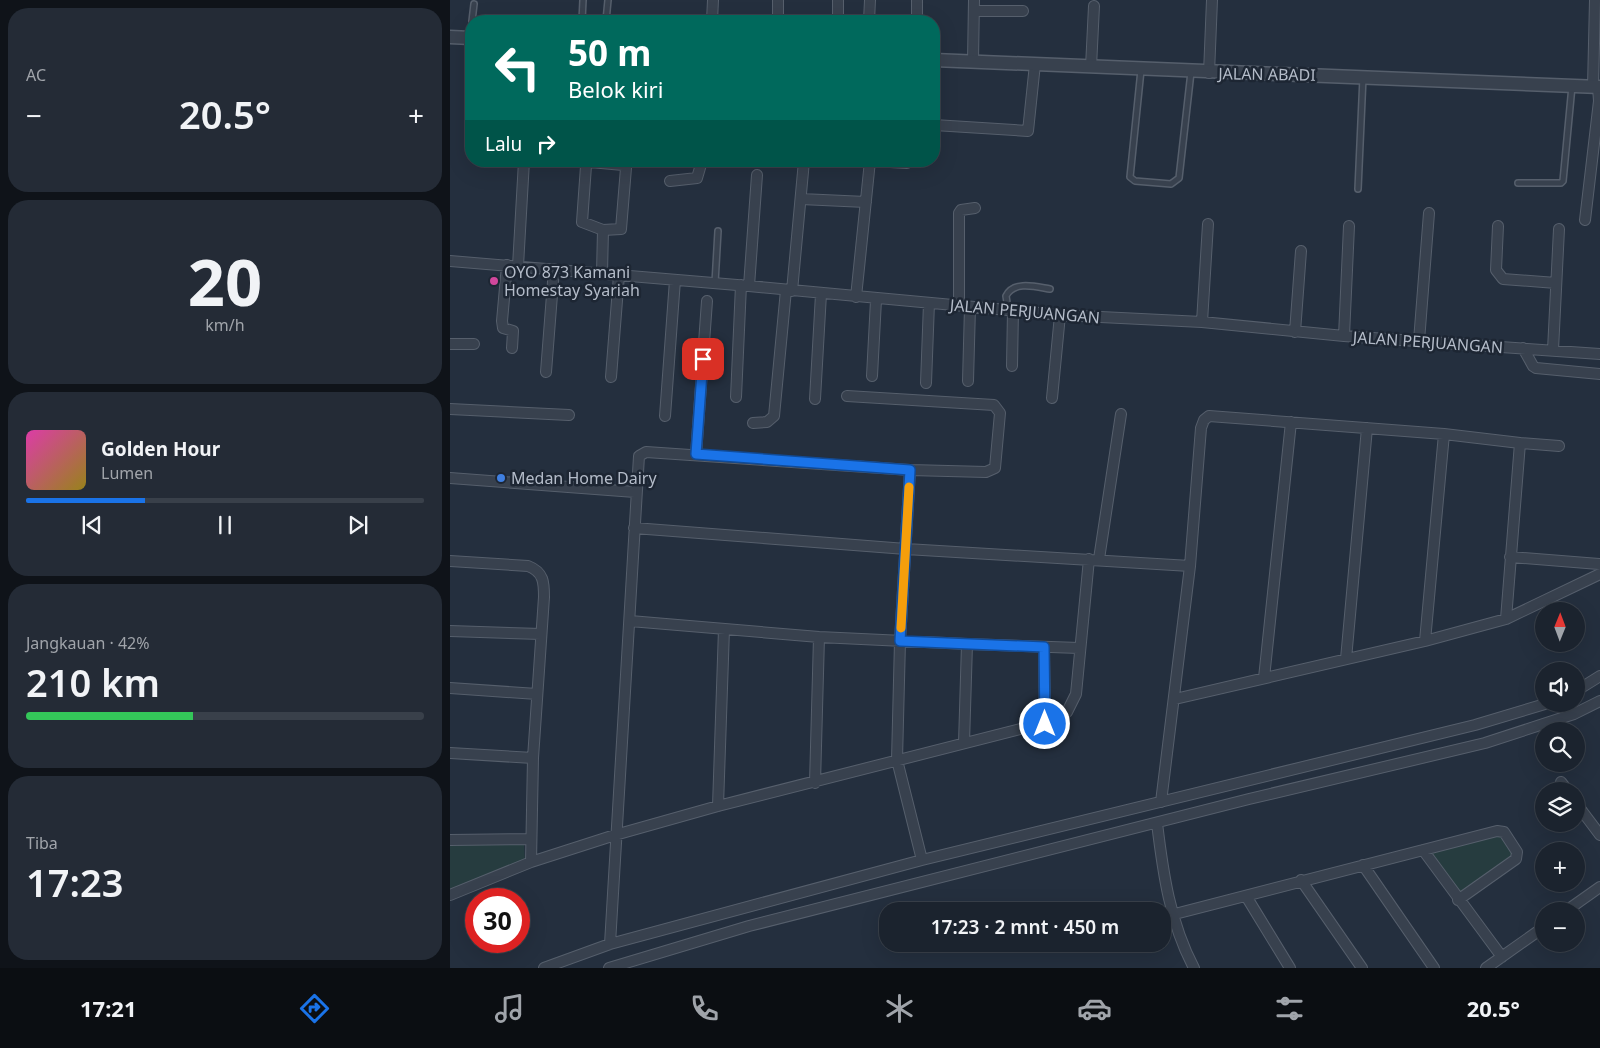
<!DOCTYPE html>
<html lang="id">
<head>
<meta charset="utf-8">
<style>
  body { margin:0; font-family:"Noto Sans",sans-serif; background:#242b36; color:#f1f3f6; height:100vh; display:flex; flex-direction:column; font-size:19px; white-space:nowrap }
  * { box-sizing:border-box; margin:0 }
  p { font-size:16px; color:#a0a4aa }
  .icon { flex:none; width:28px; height:28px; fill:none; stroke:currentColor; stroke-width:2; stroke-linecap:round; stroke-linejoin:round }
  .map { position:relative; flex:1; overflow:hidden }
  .drawer { display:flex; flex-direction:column; gap:8px; padding:8px; background:#0f1319; width:450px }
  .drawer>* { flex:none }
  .hud { position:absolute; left:15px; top:15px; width:475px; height:152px; border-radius:20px; box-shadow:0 5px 20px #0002,0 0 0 1px #39404a; background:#00695c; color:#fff; overflow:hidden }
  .needle { width:32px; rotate:1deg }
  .fabs { position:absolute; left:1085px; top:602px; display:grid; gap:10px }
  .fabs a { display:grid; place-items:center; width:50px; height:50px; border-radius:50%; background:#1b232e; box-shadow:0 5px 20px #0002,0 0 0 1px #39404a; font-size:25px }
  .speed { position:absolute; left:15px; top:888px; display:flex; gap:10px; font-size:25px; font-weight:700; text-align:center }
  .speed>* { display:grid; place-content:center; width:65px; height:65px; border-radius:50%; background:#1b232e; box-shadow:0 5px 20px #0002,0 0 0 1px #39404a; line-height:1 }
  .speed .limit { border:8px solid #d22; background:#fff; color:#111 }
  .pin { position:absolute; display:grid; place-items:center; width:42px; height:42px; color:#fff; margin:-21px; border-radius:10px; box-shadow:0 2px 8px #0006 }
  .me { position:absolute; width:55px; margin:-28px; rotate:0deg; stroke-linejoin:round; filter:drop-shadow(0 0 4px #0008) }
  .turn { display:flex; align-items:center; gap:18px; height:105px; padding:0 20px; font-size:22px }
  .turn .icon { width:65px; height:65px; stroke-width:2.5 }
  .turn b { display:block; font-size:35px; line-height:42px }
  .then { display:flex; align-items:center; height:48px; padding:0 20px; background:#0003; gap:10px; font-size:19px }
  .big { font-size:38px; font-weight:600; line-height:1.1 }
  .drawer .tile { flex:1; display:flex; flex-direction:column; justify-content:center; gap:8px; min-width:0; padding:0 18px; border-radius:20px; background:#242b36 }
  .drawer .dial { align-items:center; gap:0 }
  .dial b { font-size:65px; line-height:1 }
  .song { display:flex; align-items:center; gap:15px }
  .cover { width:60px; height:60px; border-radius:8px; background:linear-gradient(135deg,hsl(320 70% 55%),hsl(50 70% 35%)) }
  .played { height:5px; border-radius:2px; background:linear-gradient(90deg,#1a73e8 30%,#39404a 30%) }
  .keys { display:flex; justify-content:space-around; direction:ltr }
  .heat { display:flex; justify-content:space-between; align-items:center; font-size:28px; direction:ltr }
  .charge { height:8px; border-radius:4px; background:linear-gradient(90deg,#34c759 42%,#39404a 0) }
  .trip { position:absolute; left:429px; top:902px; width:292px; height:50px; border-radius:20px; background:#1b232e; box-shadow:0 5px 20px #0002,0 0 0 1px #39404a; font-weight:600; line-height:50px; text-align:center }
  .tab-bar { display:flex; height:80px; justify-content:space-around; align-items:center; background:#0b0e12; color:#a0a4aa }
  .tab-bar .icon { width:35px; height:35px }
  .tab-bar .on { color:#1a73e8 }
  .tab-bar b { font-size:22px; color:#f1f3f6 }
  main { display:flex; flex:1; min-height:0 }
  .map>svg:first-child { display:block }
  .green { fill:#263c3f }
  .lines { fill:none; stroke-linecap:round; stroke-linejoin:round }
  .service-casing { stroke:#565f6c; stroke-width:8 }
  .minor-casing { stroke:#565f6c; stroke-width:12 }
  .tertiary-casing { stroke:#565f6c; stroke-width:15 }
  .service { stroke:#38414e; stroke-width:5 }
  .minor { stroke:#38414e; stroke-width:10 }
  .tertiary { stroke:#38414e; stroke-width:12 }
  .route-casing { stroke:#114b97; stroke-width:12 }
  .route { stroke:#1a73e8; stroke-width:9 }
  .slow { stroke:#f59e0b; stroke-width:9 }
  .hotel-dot { fill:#d1479c; stroke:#1d2633; stroke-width:2 }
  .shop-dot { fill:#3f7fe0; stroke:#1d2633; stroke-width:2 }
  .labels { text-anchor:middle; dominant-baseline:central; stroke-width:5; stroke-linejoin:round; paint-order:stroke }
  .street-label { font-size:16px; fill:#b4bcc9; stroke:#1d2633 }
  .poi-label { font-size:16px; fill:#b4bcc9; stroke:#1d2633; text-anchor:start }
</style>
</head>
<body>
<main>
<section class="drawer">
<div class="tile"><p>AC</p>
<div class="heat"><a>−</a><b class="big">20.5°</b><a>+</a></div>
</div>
<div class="tile dial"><b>20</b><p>km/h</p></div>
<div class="tile">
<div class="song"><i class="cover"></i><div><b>Golden Hour</b><p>Lumen</p></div></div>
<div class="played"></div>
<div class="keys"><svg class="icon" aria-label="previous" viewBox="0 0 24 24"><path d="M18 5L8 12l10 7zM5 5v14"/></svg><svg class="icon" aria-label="pause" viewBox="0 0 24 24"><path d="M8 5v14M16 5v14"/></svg><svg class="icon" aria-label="next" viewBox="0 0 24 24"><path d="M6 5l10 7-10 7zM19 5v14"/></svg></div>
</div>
<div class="tile"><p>Jangkauan · 42%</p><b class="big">210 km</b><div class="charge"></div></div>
<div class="tile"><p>Tiba</p><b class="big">17:23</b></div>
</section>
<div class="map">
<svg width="1150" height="968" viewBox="0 0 1150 968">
  <rect width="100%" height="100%" fill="#242f3e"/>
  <path class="green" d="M1048 833 1065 858 1010 899 973 850Z
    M0 842 74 845 75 863 0 891Z"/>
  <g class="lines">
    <g class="service-casing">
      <path id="service" d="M22 21 24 4
        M132 21 133 0
        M156 21 158 0
        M691 70 680 177 685 181 721 184 729 178 741 72
        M1068 183H1111L1113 181 1122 86
        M908 189 913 77
        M265 283 268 231
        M558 309 556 296C564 280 587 287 600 289"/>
    </g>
    <g class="minor-casing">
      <path id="minor" d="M467 0V21
        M524 11H573
        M262 21 263 0
        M328 21V0
        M388 21V0
        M419 21 420 0
        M523 61 524 0
        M641 67 644 6
        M759 73 762 0
        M1143 87 1145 0
        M484 125 578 131 585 64
        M423 161 457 163 459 161
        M140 162 173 165 176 168 171 229 153 230 132 222 136 166Z
        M220 181 247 178 252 161
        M351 199 416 202
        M1135 220 1149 101 1148 87
        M1048 226 1046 270 1053 279 1106 283
        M0 261 299 286 610 315 752 322 894 336 1150 354
        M57 265 52 321 53 328 63 331 62 348
        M68 266 74 161
        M152 273 153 230
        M299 286 307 175
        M342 291 354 161
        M406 297 420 161
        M509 305V213L511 210 525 208
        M752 322 758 224
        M845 332 851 251
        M894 336 899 226
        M969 341 979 213
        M0 344H24
        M1073 348 1083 366 1086 368 1150 374
        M1103 350 1109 229
        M562 366 563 310
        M96 372 104 269
        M422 376 426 300
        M161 377 169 275
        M518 381 520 307
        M476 383 479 303
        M286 397 291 285
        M602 398 610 315
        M365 399 371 294
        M0 409 119 415
        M215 416 225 280
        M303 423 317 422 324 416 336 290
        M1070 443 1109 446
        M246 455 257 301
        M460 470 450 641 447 760 472 860
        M0 478 185 492
        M184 528 456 549 740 566
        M1060 557 1149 564
        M649 559 671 414
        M0 561 78 566C94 572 94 583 94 597L83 758 81 862
        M180 621 369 637 517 644
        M0 631 91 634
        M975 641 994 434
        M594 647 595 724
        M896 659 917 428
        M814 678 841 422
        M0 688 87 694
        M1126 691 1150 676
        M725 699 975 641 1056 619 1150 574
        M514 743 517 644 629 648
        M0 753 83 758
        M1111 782 1118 791
        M365 783 369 637
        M711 802 740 566 751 428 754 420 759 416 994 434 1070 443 1056 619
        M1126 803 1150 835
        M268 806 274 629
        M707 823C713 873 720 923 744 968
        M0 840 81 839
        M973 850 1052 957
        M913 865 984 968
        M851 880 912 968
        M0 895 81 862 165 835 268 806 606 720 617 712 626 694 639 559
        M796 896 840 968
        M1116 911 1150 887
        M721 915 1047 831 1054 832 1067 852 1066 859 1008 900
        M160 944 189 456 196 452 460 470 536 472 545 468 550 413 544 405 397 396
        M94 968 160 944 472 860 1025 725 1095 704
        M159 968 299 926 799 799 1035 743 1124 714 1150 701
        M1036 968 1094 927"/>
    </g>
    <g class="tertiary-casing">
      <path id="tertiary" d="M0 37 21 38
        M484 60 1150 87"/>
    </g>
    <use href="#service" class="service"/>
    <use href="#minor" class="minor"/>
    <use href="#tertiary" class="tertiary"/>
  </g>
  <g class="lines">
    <g class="route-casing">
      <path id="route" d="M253 359 246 454 460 470 450 641 594 647 595 724"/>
    </g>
    <use href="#route" class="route"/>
    <path class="slow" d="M451 628 459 487"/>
  </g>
  <circle class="hotel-dot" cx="44" cy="281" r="5"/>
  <circle class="shop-dot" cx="51" cy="478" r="5"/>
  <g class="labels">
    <g class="street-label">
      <text transform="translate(817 74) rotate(1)">JALAN ABADI</text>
      <text transform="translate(575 311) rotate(5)">JALAN PERJUANGAN</text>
      <text transform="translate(978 342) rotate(4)">JALAN PERJUANGAN</text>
    </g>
    <g class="poi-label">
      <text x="54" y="272">OYO 873 Kamani<tspan x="54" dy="18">Homestay Syariah</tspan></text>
      <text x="61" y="478">Medan Home Dairy</text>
    </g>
  </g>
</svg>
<div class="fabs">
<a><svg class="needle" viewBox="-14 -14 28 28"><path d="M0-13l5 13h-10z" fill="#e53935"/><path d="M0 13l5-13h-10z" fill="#a0a4aa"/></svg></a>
<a><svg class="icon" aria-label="sound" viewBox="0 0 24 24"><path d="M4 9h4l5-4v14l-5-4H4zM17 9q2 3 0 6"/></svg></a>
<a><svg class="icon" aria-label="search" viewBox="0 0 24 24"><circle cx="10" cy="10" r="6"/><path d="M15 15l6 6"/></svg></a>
<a><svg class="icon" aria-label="layers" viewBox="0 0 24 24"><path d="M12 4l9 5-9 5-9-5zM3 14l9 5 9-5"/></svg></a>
<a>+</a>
<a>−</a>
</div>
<div class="speed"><div class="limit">30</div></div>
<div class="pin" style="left:253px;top:359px;background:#d93025"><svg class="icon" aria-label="arrive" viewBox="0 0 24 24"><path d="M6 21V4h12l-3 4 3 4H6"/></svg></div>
<svg class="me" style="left:595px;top:724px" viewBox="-20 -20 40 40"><circle r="17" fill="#1a73e8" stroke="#fff" stroke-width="3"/><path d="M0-11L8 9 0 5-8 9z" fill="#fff"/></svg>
<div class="trip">17:23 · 2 mnt · 450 m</div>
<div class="hud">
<div class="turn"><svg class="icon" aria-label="left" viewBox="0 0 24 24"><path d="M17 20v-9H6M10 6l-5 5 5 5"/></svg><div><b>50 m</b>Belok kiri</div></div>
<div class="then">Lalu<svg class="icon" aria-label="right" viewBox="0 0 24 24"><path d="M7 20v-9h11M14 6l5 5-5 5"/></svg></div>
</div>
</div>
</main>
<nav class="tab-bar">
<b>17:21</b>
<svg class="icon on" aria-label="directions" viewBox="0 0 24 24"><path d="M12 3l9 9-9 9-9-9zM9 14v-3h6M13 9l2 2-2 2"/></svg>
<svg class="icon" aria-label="music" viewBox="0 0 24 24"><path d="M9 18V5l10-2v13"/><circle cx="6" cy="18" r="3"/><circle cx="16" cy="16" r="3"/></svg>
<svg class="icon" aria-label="phone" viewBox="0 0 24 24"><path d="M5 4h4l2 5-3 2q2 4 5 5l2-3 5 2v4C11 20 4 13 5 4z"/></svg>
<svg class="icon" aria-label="climate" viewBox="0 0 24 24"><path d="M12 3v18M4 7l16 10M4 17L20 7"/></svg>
<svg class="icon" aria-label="car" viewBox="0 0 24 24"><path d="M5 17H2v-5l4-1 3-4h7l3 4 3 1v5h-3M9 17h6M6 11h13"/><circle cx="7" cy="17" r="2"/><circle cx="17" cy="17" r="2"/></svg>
<svg class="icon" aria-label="filters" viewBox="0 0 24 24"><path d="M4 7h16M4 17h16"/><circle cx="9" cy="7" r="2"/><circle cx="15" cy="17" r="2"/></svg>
<b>20.5°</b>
</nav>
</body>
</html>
